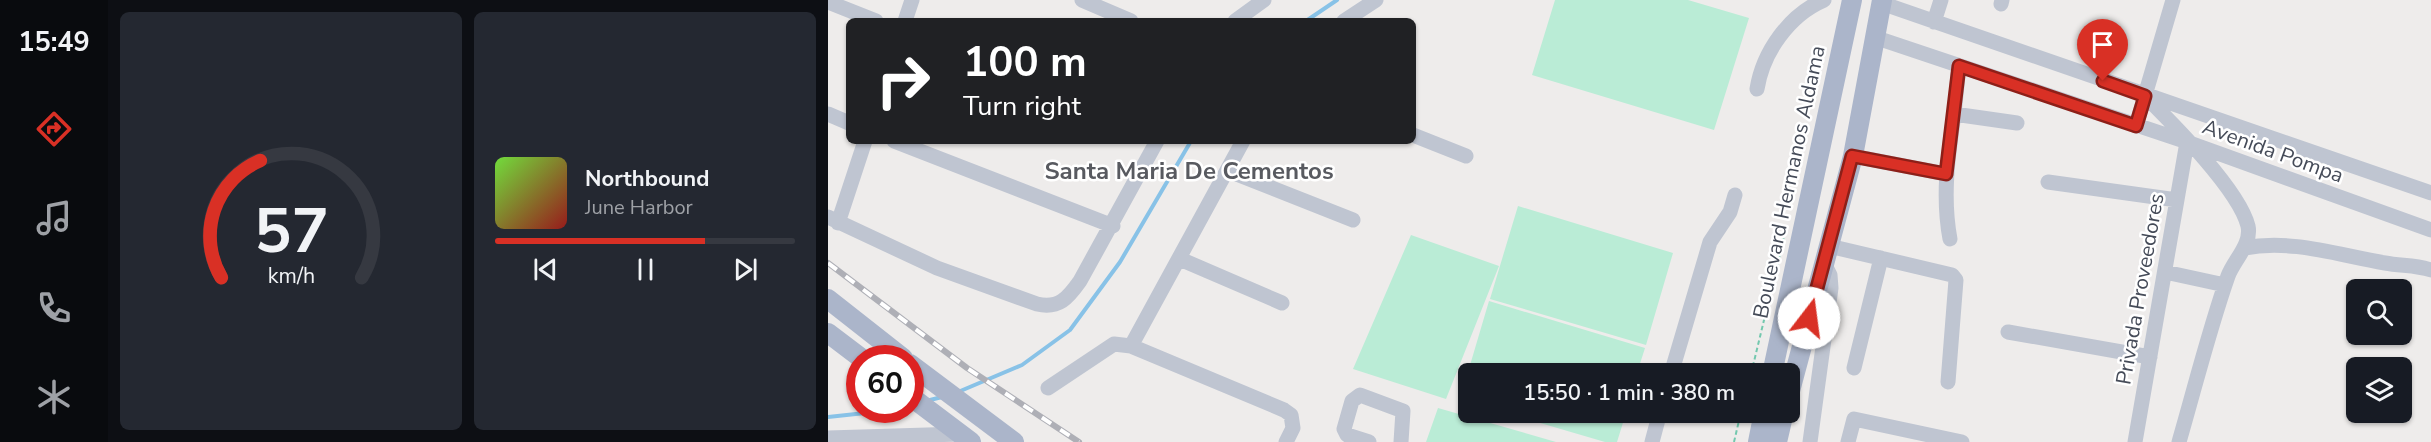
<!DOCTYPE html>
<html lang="en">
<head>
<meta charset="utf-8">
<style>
  body { margin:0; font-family:"Nunito Sans",sans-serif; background:#242831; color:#f1f3f6; height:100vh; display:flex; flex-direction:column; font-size:22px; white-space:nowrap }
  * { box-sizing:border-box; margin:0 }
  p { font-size:20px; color:#9ea1a6 }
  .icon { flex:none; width:33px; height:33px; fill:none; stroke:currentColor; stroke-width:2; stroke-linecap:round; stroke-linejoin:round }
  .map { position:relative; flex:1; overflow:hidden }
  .details { display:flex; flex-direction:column; gap:12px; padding:12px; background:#0d0f14; width:720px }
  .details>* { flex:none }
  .hud { position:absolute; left:18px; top:18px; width:570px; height:126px; border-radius:9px; box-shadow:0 2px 4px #0004; background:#202124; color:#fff; overflow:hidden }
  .fabs { position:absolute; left:1518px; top:279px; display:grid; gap:12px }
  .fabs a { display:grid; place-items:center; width:66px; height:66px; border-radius:9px; background:#171b24; box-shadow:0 2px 4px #0004; font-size:30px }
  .speed { position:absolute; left:18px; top:345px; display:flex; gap:12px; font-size:30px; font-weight:700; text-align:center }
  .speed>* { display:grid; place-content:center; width:78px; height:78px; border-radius:50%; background:#171b24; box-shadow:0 2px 4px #0004; line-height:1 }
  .speed .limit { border:9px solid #d22; background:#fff; color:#111 }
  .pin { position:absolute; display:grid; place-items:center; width:51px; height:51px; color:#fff; margin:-62px -26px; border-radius:50% 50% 50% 0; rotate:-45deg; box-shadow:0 0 6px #0007 }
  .pin .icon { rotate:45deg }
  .me { position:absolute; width:66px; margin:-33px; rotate:15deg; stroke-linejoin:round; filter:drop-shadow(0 0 4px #0008) }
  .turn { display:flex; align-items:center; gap:21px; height:126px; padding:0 18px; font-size:27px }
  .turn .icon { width:78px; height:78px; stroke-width:2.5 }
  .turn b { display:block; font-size:42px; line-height:51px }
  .details .card { flex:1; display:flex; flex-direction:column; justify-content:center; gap:9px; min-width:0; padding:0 21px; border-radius:9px; background:#242831 }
  .details .dial { align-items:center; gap:0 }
  .dial svg { height:156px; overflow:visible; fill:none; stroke:#363941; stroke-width:7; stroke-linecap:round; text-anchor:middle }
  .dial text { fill:#f1f3f6; stroke:none }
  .song { display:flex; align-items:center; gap:18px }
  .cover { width:72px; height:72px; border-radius:9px; background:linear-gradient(135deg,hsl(100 70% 55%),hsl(0 70% 35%)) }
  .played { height:6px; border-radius:3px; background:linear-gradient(90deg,#d93025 70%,#363941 70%) }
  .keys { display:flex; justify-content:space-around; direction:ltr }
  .details .tiles { flex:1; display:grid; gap:12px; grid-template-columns:repeat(2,1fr) }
  .trip { position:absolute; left:630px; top:363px; width:342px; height:60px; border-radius:9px; background:#171b24; box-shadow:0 2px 4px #0004; font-weight:600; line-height:60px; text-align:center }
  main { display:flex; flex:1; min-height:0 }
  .dock { display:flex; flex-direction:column; width:108px; justify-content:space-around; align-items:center; background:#090b0e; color:#9ea1a6 }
  .dock .icon { width:42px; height:42px }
  .dock .on { color:#d93025 }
  .dock b { font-size:27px; color:#f1f3f6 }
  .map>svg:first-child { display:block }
  .garden { fill:#baecd6 }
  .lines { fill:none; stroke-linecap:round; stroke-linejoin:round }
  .stream { stroke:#88c2e7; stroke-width:4 }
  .path { stroke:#73c8ae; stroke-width:2; stroke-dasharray:4.5 3; stroke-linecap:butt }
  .minor { stroke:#bfc5d1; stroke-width:15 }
  .major { stroke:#abb5ca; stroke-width:20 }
  .rail-casing { stroke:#aeafb6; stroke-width:6 }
  .rail { stroke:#fff; stroke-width:4; stroke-dasharray:11; stroke-linecap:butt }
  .route-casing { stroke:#8d1f18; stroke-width:15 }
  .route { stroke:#d93025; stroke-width:10 }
  .labels { text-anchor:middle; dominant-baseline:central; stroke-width:5; stroke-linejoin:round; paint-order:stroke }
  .street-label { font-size:21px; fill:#454b58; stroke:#fff }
  .quarter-label { font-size:24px; font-weight:bold; fill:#585a60; stroke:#fff }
</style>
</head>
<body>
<main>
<nav class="dock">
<b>15:49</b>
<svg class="icon on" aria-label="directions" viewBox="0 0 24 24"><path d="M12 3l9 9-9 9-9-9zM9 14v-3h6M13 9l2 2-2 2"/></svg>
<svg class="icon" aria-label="music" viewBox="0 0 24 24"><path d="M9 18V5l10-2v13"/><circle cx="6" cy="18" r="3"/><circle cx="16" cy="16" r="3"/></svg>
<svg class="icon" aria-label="phone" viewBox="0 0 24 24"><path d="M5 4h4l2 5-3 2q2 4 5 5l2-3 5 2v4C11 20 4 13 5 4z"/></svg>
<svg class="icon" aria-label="climate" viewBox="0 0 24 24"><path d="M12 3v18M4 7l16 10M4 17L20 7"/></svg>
</nav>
<section class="details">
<div class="tiles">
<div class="card dial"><svg viewBox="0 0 100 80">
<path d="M14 69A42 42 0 1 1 86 69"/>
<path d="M14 69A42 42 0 0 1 34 9" stroke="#d93025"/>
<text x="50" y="56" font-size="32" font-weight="700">57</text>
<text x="50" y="72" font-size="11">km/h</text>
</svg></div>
<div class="card">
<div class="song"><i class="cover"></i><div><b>Northbound</b><p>June Harbor</p></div></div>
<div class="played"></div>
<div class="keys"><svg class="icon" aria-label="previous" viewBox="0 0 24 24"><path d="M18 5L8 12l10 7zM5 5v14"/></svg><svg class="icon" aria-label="pause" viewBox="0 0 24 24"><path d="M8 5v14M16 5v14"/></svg><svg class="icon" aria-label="next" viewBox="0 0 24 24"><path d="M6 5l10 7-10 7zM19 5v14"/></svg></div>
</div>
</div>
</section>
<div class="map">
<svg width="1603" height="442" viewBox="0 0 1603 442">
  <rect width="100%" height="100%" fill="#eeeceb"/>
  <path class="garden" d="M727 0H860L921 18 886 130 704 75Z
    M690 206 845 253 818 345 662 299Z
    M583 235 671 266 618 399 525 369Z
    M661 301 817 348 809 373 640 374V401L632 399Z
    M610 408 728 442H598Z
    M678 413H798L789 442H777Z"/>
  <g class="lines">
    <path class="stream" d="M478 21 509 0
      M130 392 194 365 242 330 292 262 363 141
      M98 401 114 397
      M0 417 65 410"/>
    <path class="path" d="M923 374 957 233
      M906 442 913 412"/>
    <path class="minor" d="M254 0 303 21
      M0 2 48 21
      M1053 3 1603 193
      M1173 4 1174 0
      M77 21 84 0
      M407 21 436 0
      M516 21 548 0
      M1106 22 1113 0
      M1046 37 1359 142 1603 230
      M929 89C935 52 961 15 996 0
      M1319 98C1346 125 1411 190 1420 226 1424 244 1406 260 1400 276 1381 330 1367 387 1351 442
      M0 114 21 123
      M1126 114 1131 66
      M1308 126 1345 0
      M585 135 638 156
      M66 141 285 226
      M1025 156 1118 174
      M401 171 525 220
      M1220 182 1349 200
      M0 217 109 268 209 304C231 309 240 298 252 281L329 141
      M10 223 37 141
      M1122 239C1114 196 1120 156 1126 114L1189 123
      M1001 246 1124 275 1128 280 1120 382
      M1416 248C1465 239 1509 255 1557 263 1573 266 1588 265 1603 270
      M352 259 454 303
      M1337 272 1397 285
      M1180 332 1322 357
      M303 346 456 410 463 415 465 428 458 442
      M1026 368 1053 258
      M843 374 882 242 902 212 907 195
      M220 388 286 344 303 346 415 141
      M0 438 132 434
      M541 442 519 435 516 429 524 401 532 395 575 411 573 442
      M824 442 832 412
      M982 442 1003 288 1002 275 996 263
      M1020 442 1026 419 1134 442
      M1307 442 1359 142"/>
    <path class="major" d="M0 299 75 358
      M0 333 33 358
      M82 364 186 442
      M944 374 1024 0
      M962 391 1025 156 1054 0
      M82 396 143 442
      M930 442 936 412
      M949 442 956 412"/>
    <g class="rail-casing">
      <path id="rail" d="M0 263 139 368 251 442"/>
    </g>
    <use href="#rail" class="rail"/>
  </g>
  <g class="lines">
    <g class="route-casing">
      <path id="route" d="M981 318 1024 156 1118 174 1131 66 1308 126 1317 96 1275 81"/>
    </g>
    <use href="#route" class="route"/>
  </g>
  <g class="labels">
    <g class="street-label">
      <text transform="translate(1445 151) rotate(20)">Avenida Pompa</text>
      <text transform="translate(961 182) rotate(-78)">Boulevard Hermanos Aldama</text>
      <text transform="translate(1312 289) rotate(-80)">Privada Proveedores</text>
    </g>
    <g class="quarter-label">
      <text x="361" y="171">Santa Maria De Cementos</text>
    </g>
  </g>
</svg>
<div class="fabs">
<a><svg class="icon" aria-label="search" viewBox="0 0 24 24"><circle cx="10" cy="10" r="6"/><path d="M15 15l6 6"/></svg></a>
<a><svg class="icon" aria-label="layers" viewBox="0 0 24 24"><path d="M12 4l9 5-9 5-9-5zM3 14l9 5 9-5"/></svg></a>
</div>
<div class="speed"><div class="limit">60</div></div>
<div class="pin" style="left:1275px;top:81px;background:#d93025"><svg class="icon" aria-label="arrive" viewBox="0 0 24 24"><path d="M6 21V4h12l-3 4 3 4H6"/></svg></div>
<svg class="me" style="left:981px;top:318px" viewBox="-20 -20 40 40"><circle r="19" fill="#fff"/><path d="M0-13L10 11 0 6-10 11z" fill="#d93025"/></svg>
<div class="trip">15:50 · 1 min · 380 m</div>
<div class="hud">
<div class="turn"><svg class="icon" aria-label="right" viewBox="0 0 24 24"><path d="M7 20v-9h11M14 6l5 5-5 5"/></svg><div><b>100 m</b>Turn right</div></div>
</div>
</div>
</main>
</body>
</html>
